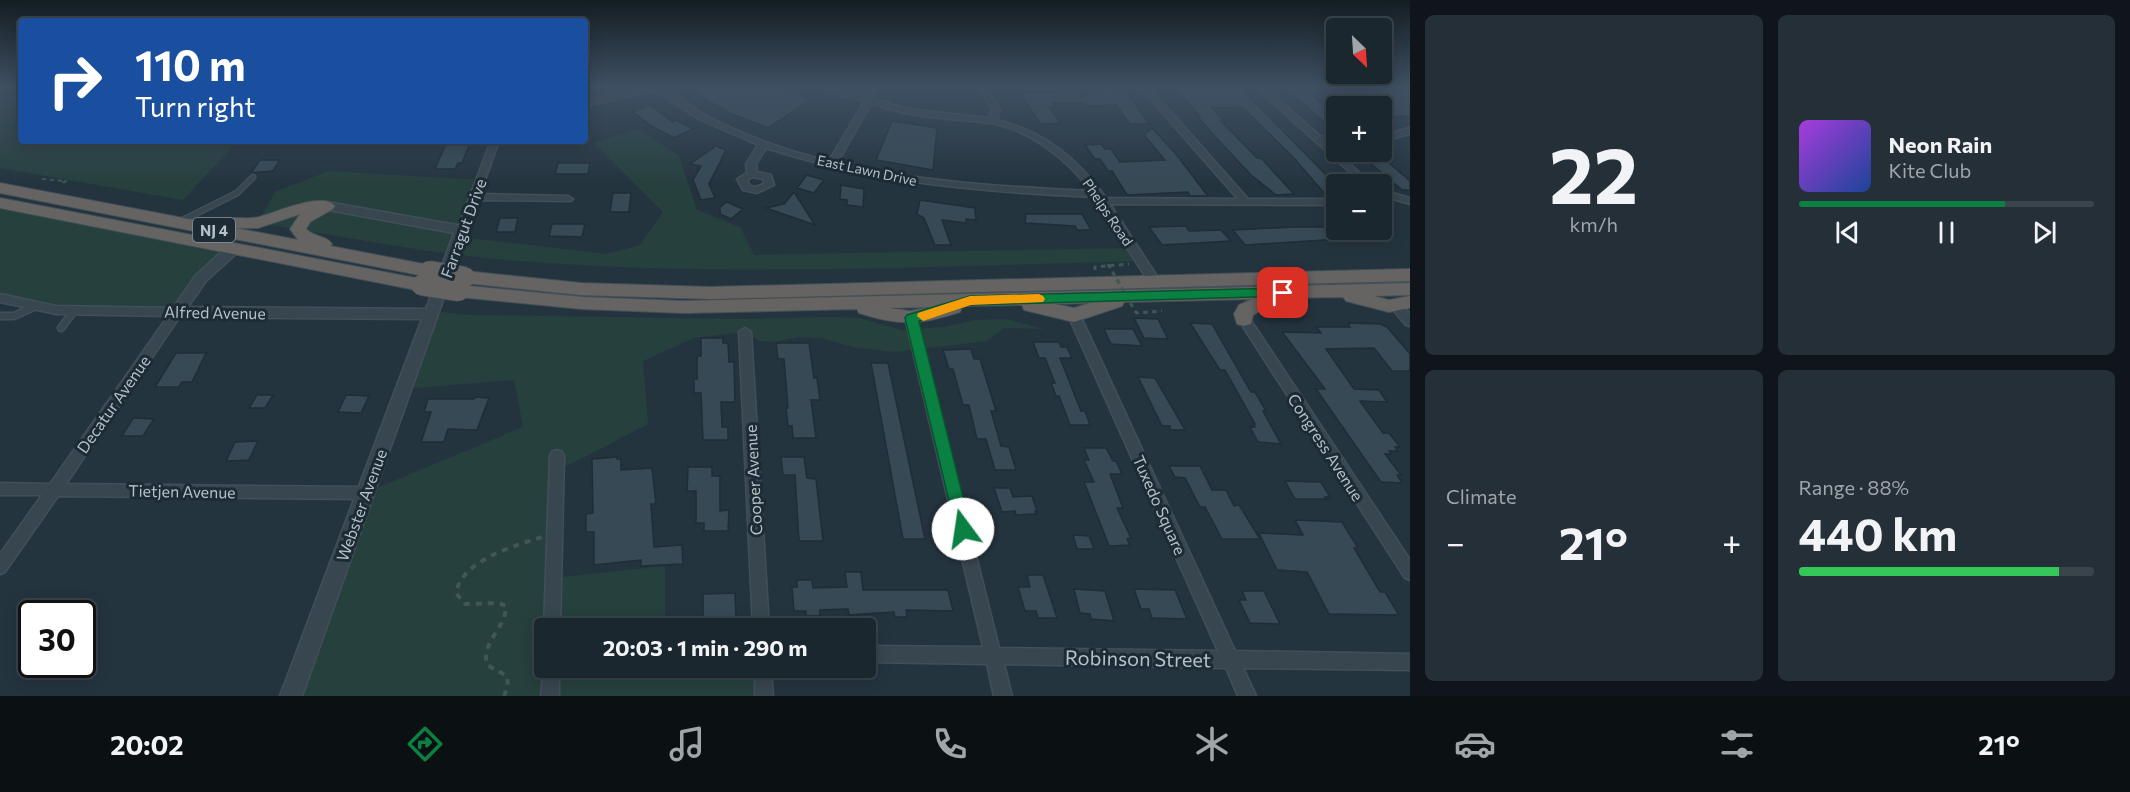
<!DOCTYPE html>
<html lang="en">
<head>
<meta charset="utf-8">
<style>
  body { margin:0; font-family:Commissioner,sans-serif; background:#242f37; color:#f1f3f6; height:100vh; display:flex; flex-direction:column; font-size:22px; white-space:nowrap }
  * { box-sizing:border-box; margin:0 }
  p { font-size:20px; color:#a0a5aa }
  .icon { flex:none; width:33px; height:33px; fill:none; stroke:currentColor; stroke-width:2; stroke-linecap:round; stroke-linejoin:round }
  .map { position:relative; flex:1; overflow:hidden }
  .drawer { display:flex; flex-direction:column; gap:15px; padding:15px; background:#0f151a; width:720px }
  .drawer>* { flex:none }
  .top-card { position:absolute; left:18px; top:18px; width:570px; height:126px; border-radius:6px; box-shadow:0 3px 15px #0003,0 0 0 2px #39444b; background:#1a4fa0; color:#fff; overflow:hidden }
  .needle { width:39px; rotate:155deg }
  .fabs { position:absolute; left:1326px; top:18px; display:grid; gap:12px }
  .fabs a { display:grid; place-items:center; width:66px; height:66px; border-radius:6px; background:#1b272f; box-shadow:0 3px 15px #0003,0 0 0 2px #39444b; font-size:30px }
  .speed { position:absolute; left:18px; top:600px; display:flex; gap:12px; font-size:30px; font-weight:700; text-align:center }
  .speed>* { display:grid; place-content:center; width:78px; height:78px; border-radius:50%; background:#1b272f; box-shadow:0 3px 15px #0003,0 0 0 2px #39444b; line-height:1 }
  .speed .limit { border:3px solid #111; border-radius:9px; background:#fff; color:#111 }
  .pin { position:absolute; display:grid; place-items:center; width:51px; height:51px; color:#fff; margin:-26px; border-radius:12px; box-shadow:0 3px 9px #0006 }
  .me { position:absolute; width:66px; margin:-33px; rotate:346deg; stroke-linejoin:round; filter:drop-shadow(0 0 4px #0008) }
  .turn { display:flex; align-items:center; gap:21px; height:126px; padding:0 18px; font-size:27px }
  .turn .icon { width:78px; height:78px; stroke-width:2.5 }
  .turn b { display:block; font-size:42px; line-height:51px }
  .big { font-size:45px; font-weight:700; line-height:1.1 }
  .drawer .tile { flex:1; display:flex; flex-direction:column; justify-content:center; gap:9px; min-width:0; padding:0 21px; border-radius:9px; background:#242f37 }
  .drawer .dial { align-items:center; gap:0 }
  .dial b { font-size:78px; line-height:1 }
  .song { display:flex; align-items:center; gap:18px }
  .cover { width:72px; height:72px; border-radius:9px; background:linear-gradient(135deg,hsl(280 70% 55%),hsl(220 70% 35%)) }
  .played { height:6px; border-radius:3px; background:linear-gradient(90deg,#0b8043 70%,#39444b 70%) }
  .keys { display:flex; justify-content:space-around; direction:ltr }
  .heat { display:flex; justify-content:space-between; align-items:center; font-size:33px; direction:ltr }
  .charge { height:9px; border-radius:4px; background:linear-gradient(90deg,#34c759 88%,#39444b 0) }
  .drawer .tiles { flex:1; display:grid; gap:15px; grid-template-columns:repeat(2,1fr) }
  .trip { position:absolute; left:534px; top:618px; width:342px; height:60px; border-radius:6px; background:#1b272f; box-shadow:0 3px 15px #0003,0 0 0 2px #39444b; font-weight:700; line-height:60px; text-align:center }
  .tabs { display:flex; height:96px; justify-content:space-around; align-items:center; background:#0b1013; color:#a0a5aa }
  .tabs .icon { width:42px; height:42px }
  .tabs .current { color:#0b8043 }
  .tabs b { font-size:27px; color:#f1f3f6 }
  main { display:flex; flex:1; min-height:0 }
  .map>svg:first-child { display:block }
  .green { fill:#26403e }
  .building { fill:#364955; stroke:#1f2d36; stroke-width:1.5 }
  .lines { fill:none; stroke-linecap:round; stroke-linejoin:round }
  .service-far1-casing { stroke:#424f58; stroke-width:7 }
  .service-casing { stroke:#424f58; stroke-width:9 }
  .minor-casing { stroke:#424f58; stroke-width:3 }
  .tertiary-casing { stroke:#424f58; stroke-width:3 }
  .trunk-casing { stroke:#435059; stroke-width:2 }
  .path-far2 { stroke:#3f5855; stroke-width:2; stroke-dasharray:4 4; stroke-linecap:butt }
  .path-far1 { stroke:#3f5855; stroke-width:3; stroke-dasharray:4.5 4.5; stroke-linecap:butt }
  .path { stroke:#3f5855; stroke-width:4; stroke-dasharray:6 6; stroke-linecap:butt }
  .service-far1 { stroke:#38464f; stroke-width:4.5 }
  .service { stroke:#38464f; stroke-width:6 }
  .minor { fill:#38464f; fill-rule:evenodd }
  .tertiary { fill:#38464f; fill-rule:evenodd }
  .trunk { fill:#666462; fill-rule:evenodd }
  .trunk-bridge-casing { stroke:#435059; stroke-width:22; stroke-linecap:butt }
  .path-bridge { stroke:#3f5855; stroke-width:3; stroke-dasharray:4.5 4.5; stroke-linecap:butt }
  .trunk-bridge { stroke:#666462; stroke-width:20 }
  .route { fill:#0b8043; stroke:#07532c; stroke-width:1.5 }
  .slow { fill:#f59e0b }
  .labels { text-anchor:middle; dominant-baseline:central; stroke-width:6; stroke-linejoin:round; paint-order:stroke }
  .far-street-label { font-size:14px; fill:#b5c0c9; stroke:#1d2b34 }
  .shield { fill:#1d2b34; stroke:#87939c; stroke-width:1.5 }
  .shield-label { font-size:15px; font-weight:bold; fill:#b5c0c9 }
  .street-label { font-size:16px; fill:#b5c0c9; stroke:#1d2b34 }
  .near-street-label { font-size:20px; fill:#b5c0c9; stroke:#1d2b34 }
</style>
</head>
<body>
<main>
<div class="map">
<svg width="1410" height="696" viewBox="0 0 1410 696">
  <rect width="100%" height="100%" fill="#24343f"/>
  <path class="green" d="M0 86H21V141H225L233 146 183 200 0 168Z
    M638 129 679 156 697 210 740 227 754 255 1133 248 1141 261C931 266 719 278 508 260 425 253 341 236 258 223L275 192 329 171 481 180 460 237 606 254 640 245 663 212 594 143Z
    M0 203 234 248 177 312H92L0 298Z
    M432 311 468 315 741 319 833 317 859 318 902 330 944 327 976 320 1005 319 1045 329 1004 328 987 341 894 352 853 347 821 338 799 337 774 342 760 341 745 332 694 338 643 361 648 424 557 471 554 578 665 566V628H544V668H763L764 696H291L365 493 523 427 514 380 404 389Z"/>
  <path class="building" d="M686 86H778L811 100 768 128 730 113 699 96 701 95Z
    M1106 86 1130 96 1149 124H1130L1116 105 1087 106 1084 103H1052L1055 107 1049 108 1061 123 1041 124 1020 94 1078 91 1082 97Z
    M1174 87 1241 88 1336 185V193L1325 194 1294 158 1242 107 1212 108 1224 121H1221L1257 158H1261L1294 194 1276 195 1251 175 1208 129H1209L1197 116H1200Z
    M1382 88 1410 89V116L1382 117Z
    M1307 90 1336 117V133L1289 91Z
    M650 105 673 122 676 120 693 129 674 138 653 127 633 112Z
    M892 121 937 128 933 170 876 160Z
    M1152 128 1176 154 1208 196H1190L1188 192 1127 195 1112 171H1108L1100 159H1095L1085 145 1101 144 1105 149H1111L1120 162 1165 160 1144 135Z
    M447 141H471L462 163H458L455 169H435Z
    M716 146 726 150 709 184 715 198 701 200 693 180 701 166 690 164Z
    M1381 156 1410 181V190H1402L1363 157Z
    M260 160H280L273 171 251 173Z
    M558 163H590L588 174H555Z
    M807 175 824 180 814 193 797 188Z
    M841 185 864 189 863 207 847 205V200L840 199Z
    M794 192 815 225 766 208 784 204Z
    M613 193H631L629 212H610Z
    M920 200 975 208 976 220 966 219V223L942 220 951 245H935L924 218 917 214Z
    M727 202 743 209 731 219 720 214V207Z
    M1026 214H1082L1091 230H1077L1075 226 1025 223Z
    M500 218H518L515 232H496Z
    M552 224H585L582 237 549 236Z
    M1186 226 1189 231 1221 230 1231 241 1162 245 1149 227Z
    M1293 227H1329L1340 239 1245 245 1233 230Z
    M1134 318 1158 319 1168 339 1144 338Z
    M1190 323 1212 324 1251 392H1255L1266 411H1263L1281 444 1258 442 1250 427H1255L1253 424H1255L1225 370H1220Z
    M1348 323 1380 324 1387 327 1410 354V371H1392L1374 348 1326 349 1354 389 1379 390 1387 402 1360 401 1383 433H1389L1400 447H1395L1398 451H1389L1391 454H1385L1401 475H1397L1402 483 1381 482 1316 389H1325L1282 332 1321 333 1316 327H1350Z
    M1104 329H1133L1142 346 1111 344Z
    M701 338H723V343H728L729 362H734L735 402H721L722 427H728V440H703L701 393H694V379H697V356H701Z
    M1033 342H1059L1061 347H1067L1072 358H1060L1081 411H1085L1090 425H1070L1059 396H1056L1051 383H1055L1045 358H1039Z
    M776 343H809L814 378H817L820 400H811L816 438H793L792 426H788L786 408H788L784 359H778Z
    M971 349 974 359H980L996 411H991L1001 446 1009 447 1016 470H995L986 439H977L969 405H963L953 369H949L943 350Z
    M176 353H206L192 382H182L179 387H155Z
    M871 363H888L925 539H903Z
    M1138 377 1155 378 1185 430H1170V426H1162Z
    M257 395H273L265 408H249Z
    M346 395 369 396 361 413 338 412Z
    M475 397 489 398 477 430 448 429 444 442H421L431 412H424L428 399H474Z
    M133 418 154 419 143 436H122Z
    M258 441 249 460 226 461 235 442Z
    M1084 448H1106L1113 461H1116L1122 474H1110L1123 508H1117L1131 538 1127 539 1130 545 1109 546 1084 482H1094L1084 460H1089Z
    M617 457V459H621V470L652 468 656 504H651L654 547 682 545 683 564 641 566V560L594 565V532H586V514L593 513 592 459Z
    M781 457H804L807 478 816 479 823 541H799L795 475H783Z
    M1169 466H1200L1212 490H1226L1234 506 1239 505 1260 539H1222L1205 507H1200L1185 478 1175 477Z
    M688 467H712V476H720V511L729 510 728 531H704V523H696V491H687Z
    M1285 481 1321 482 1330 497H1325L1327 499H1295Z
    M994 488H1010L1013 497 1032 496 1037 511H1035L1036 514 1016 515 1015 511 1002 512Z
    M1295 520 1342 522 1358 548H1354L1380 592H1385L1399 615 1329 614 1307 572 1277 570 1259 533 1303 535Z
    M1073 535 1089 536 1094 549H1077Z
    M845 572H861L863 590H948L953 611 906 610 907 617H895L894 612 849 615 848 609 820 610V616H806V611H794L792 587H797V580H812L813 588 847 587Z
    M1027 575H1043L1057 618H1038L1036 611H1025L1018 587H1030Z
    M1074 589 1105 591 1114 621 1091 619 1090 614 1080 613Z
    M1134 589 1175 590 1187 619 1152 618 1149 609H1141Z
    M1242 591H1264L1280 624 1250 623 1239 600H1246Z
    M735 593 736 617 703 618V594Z"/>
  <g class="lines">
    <g class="service-far1-casing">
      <path id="service-far1" d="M181 221 237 193 253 177"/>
    </g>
    <g class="service-casing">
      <path id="service" d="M0 316H14L36 306
        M61 328 74 311"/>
    </g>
    <g class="minor-casing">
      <path id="minor" d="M650 86C671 86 689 107 707 116 746 136 786 151 829 161L864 102 813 86H827L865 97 863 86H871L874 94 873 99 908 109 989 118 992 109 977 86H985L1000 109 997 120C1046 133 1076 157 1106 198L1238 199 1139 86H1148L1248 199H1336V205L1110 204 1160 281 1154 285 1150 284 1095 197C983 192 873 183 766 148L756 164 757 172 771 175 774 185 757 193 743 190 737 179 747 173 746 164 758 145 699 119 655 91 585 106V100ZM871 104C883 107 894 111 906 113 934 119 962 119 989 123 1029 129 1067 159 1091 191 1006 187 921 182 837 163ZM753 177 763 179 764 184 756 187 750 186 747 180Z
        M1254 86H1263L1320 136 1336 137V143L1326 142 1372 184H1363Z
        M1410 128V134L1382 141V135Z
        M491 141H499L480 194 568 196 573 199 571 201 478 200 467 230 462 233 458 232 457 230Z
        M1389 192 1410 198V204L1389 198 1382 200V194Z
        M0 294 56 306 177 308 183 312 66 484 365 487 370 489 372 493 370 497 365 499 58 496 5 572 0 574V554L42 495H0V483L50 484 168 316 56 314 0 302Z
        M1396 302 1400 303 1410 314V326L1406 325 1390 306Z
        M1074 311 1080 315 1235 651 1410 654V670L1243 668 1256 696H1238L1226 668 1004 664 1012 696H994L987 664 866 662V646L983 647 905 318 911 314 917 318 999 648 1218 651 1068 315Z
        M1244 315 1248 316 1410 560V580L1405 578 1240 322 1238 319 1240 316Z
        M745 328 751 332 769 628H753L739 332Z
        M557 450 562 452 564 456 560 628 544 629 550 456 552 452Z
        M544 664V668H559V696H541Z
        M755 668H771L773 696H755Z"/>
    </g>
    <g class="tertiary-casing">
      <path id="tertiary" d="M327 202 462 226 468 230 302 696H280L422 319 177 317 170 312 196 275 229 245 234 244 241 248 239 251 206 281 188 307 426 309 454 233 323 209 321 206 323 203Z"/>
    </g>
    <g class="trunk-casing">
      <path id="trunk" d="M0 183 220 225 219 223 221 219C233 216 247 220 259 217 275 213 323 191 335 206L333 209 310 222 306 229C313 237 326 235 332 244L330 246 429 265 435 267 438 271 435 275 429 277 0 193ZM300 214 290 229 298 240 235 228H258Z
        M0 198 421 279 427 281 430 285 427 289 421 291 0 208Z
        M1410 269V281L710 299 581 295 465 283 459 281 456 277 459 273 465 271 581 283 710 287Z
        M1410 283V295L1374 296 1389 300 1410 296V308L1389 312 1346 301 1343 297 1283 298 1253 315 1251 324 1244 326 1237 324 1234 314 1239 305 1253 299 1124 302 1122 306 1074 322 1024 310 1022 305 962 306 960 312C920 325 899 326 859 313L857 309 684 313 582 309 459 297 453 295 450 291 453 287 459 285 582 297 684 301ZM1090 303 1074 308 1055 304ZM932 307 910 311 889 308Z"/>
    </g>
    <path class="path-far2" d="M42 179 66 181 60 184"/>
    <path class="path-far1" d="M1095 270V267L1129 264
      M1135 311 1137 313 1162 311"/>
    <path class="path" d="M504 696 508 686 507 676 487 665C481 641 506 629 506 606L499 603 465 604 456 593C462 560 514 546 542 537"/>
    <use href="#service-far1" class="service-far1"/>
    <use href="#service" class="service"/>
    <use href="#minor" class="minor"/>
    <use href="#tertiary" class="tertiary"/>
    <use href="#trunk" class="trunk"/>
    <g class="trunk-bridge-casing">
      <path id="trunk-bridge" d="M429 271 465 277
        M421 285 459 291"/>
    </g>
    <path class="path-bridge" d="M1108 264 1135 311"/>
    <use href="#trunk-bridge" class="trunk-bridge"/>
  </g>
  <linearGradient id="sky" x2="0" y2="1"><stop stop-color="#141d23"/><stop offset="0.47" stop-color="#3f5063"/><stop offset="1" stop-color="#3f5063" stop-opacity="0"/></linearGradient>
  <rect width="1410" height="184" fill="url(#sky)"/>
  <path class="route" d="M1283 288 1289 293 1288 296 970 305 919 321 971 529 969 534 963 536 957 534 905 318 907 315 970 296Z"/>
  <path class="slow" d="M1039 294 1043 296 1045 299 1043 302 971 305 923 321 917 316 918 313 970 296Z"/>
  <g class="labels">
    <g class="far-street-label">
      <text transform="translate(867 170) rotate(12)">East Lawn Drive</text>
      <text transform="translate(1108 212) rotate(56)">Phelps Road</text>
    </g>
    <rect class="shield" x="193" y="218" width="42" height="24" rx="4.5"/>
    <g class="shield-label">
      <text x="214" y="230">NJ 4</text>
    </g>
    <g class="street-label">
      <text transform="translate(463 228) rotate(-70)">Farragut Drive</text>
      <text transform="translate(215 312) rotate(1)">Alfred Avenue</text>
      <text transform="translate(113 404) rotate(-55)">Decatur Avenue</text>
      <text transform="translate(1326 447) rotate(57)">Congress Avenue</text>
      <text transform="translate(753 480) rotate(-93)">Cooper Avenue</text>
      <text transform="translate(182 491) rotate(1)">Tietjen Avenue</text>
      <text transform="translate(361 505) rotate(-70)">Webster Avenue</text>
      <text transform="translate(1160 505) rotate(66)">Tuxedo Square</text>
    </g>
    <g class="near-street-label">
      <text transform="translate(1138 658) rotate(1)">Robinson Street</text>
    </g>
  </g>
</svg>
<div class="fabs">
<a><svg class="needle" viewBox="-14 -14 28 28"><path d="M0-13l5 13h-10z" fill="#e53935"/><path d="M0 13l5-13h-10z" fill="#a0a5aa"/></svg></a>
<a>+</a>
<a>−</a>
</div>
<div class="speed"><div class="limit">30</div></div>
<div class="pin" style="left:1283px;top:293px;background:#d93025"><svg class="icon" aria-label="arrive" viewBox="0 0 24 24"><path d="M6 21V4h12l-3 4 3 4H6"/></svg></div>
<svg class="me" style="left:963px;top:529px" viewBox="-20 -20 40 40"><circle r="19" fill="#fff"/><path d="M0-13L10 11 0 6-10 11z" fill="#0b8043"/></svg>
<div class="trip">20:03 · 1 min · 290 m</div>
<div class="top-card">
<div class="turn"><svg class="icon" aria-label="right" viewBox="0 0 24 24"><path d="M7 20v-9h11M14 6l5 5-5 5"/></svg><div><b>110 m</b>Turn right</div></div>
</div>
</div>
<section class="drawer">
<div class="tiles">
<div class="tile dial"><b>22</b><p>km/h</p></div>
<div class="tile">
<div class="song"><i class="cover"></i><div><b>Neon Rain</b><p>Kite Club</p></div></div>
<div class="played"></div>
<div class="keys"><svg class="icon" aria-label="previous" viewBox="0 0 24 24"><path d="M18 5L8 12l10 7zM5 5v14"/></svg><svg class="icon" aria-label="pause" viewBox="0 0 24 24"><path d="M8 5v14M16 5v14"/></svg><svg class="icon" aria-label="next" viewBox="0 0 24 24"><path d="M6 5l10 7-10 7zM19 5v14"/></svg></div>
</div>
<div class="tile"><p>Climate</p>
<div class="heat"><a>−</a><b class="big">21°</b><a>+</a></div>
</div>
<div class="tile"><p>Range · 88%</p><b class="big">440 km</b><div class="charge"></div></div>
</div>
</section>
</main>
<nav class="tabs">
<b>20:02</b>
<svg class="icon current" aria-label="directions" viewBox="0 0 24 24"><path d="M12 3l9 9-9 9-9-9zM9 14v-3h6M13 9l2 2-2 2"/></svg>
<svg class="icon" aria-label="music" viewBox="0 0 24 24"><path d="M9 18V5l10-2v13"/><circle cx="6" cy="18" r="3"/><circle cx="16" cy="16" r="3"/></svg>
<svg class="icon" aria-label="phone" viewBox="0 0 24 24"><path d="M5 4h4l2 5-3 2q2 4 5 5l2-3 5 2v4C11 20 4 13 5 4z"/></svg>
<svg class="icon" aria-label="climate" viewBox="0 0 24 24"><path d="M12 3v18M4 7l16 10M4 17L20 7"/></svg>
<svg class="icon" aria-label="car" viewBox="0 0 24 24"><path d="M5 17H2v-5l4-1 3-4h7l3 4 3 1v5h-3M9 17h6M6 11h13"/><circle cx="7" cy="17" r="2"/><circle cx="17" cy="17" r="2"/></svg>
<svg class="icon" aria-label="filters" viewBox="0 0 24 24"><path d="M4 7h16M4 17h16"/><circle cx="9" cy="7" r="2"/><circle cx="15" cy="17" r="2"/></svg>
<b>21°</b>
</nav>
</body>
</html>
